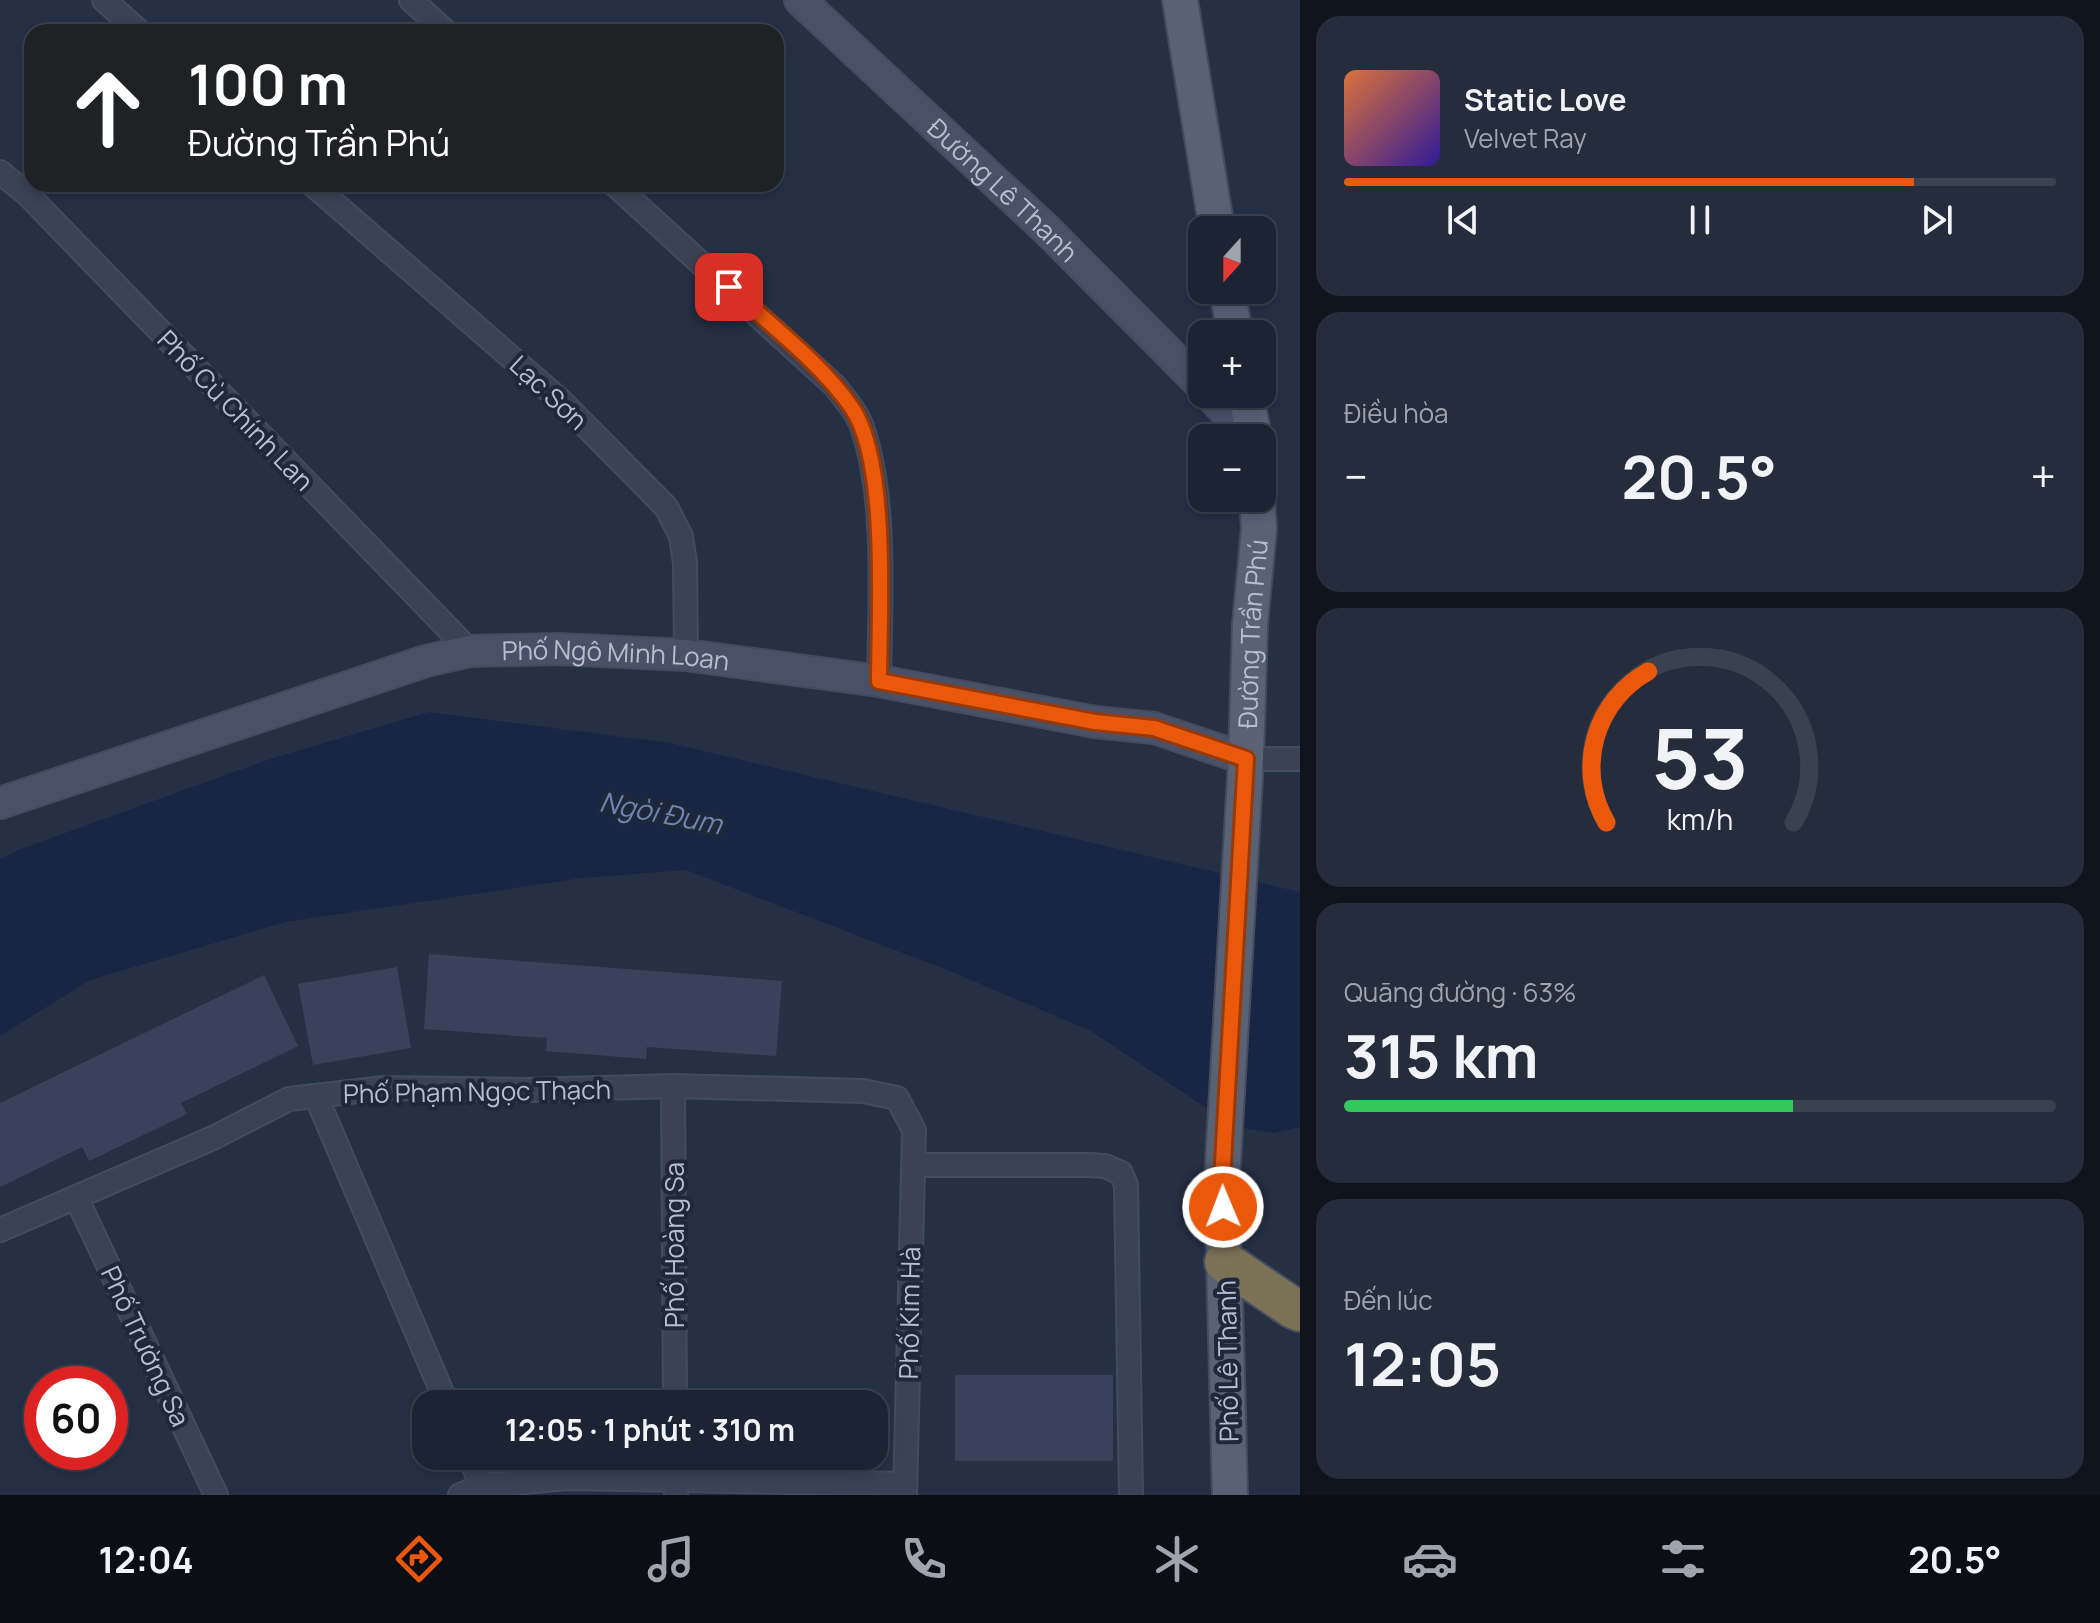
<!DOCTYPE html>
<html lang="vi">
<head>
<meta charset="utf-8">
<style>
  body { margin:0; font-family:Manrope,sans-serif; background:#252c3c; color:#f1f3f6; height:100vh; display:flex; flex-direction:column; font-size:30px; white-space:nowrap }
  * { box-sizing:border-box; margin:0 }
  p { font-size:26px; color:#a0a4ac }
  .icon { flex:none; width:44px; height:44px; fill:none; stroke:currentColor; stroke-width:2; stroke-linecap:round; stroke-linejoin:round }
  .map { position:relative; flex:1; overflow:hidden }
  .side { display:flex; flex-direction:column; gap:16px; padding:16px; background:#0f141d; width:800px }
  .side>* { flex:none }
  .top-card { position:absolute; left:24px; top:24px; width:760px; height:168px; border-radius:24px; box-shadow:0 4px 12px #0003,0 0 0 2px #3a414f; background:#202124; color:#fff; overflow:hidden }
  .needle { width:52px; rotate:201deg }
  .buttons { position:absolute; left:1188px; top:216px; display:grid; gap:16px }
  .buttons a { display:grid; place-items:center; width:88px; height:88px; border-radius:16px; background:#1c2434; box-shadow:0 4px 12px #0003,0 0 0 2px #3a414f; font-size:40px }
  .speed { position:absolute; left:24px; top:1366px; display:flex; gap:16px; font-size:40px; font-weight:700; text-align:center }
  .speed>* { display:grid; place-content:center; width:104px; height:104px; border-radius:50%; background:#1c2434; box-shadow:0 4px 12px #0003,0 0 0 2px #3a414f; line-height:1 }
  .speed .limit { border:12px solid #d22; background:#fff; color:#111 }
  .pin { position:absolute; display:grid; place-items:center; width:68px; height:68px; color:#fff; margin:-34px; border-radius:16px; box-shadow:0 4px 12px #0006 }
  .me { position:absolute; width:88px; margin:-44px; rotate:359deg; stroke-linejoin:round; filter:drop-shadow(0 0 6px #0008) }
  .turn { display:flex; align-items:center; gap:28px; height:168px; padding:0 32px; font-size:36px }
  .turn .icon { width:104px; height:104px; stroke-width:2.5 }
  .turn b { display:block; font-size:56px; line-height:68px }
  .big { font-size:60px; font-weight:700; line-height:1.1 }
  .side .tile { flex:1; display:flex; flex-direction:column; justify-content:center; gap:12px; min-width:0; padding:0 28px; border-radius:24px; background:#252c3c }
  .side .dial { align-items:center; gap:0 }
  .dial svg { height:208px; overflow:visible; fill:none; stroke:#3a414f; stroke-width:7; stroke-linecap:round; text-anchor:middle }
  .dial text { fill:#f1f3f6; stroke:none }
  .song { display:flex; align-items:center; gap:24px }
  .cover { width:96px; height:96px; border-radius:12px; background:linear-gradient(135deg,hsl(20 70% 55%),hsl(250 70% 35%)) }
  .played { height:8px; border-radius:4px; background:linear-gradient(90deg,#ea580c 80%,#3a414f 80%) }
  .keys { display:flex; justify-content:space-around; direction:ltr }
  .heat { display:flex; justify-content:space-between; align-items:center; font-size:44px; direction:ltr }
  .charge { height:12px; border-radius:6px; background:linear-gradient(90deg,#34c759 63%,#3a414f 0) }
  .trip { position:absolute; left:412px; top:1390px; width:476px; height:80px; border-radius:24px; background:#1c2434; box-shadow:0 4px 12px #0003,0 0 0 2px #3a414f; font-weight:700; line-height:80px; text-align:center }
  .dock { display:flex; height:128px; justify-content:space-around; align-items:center; background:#0b0e15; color:#a0a4ac }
  .dock .icon { width:56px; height:56px }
  .dock .current { color:#ea580c }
  .dock b { font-size:36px; color:#f1f3f6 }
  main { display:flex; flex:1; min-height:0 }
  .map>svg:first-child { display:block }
  .water { fill:#182545 }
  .building { fill:#38435b }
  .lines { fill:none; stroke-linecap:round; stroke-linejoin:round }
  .street-casing { stroke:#444b5e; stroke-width:26 }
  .secondary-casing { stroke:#444b5e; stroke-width:34 }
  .primary-casing { stroke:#444b5e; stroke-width:38 }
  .highway-casing { stroke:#454d5f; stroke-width:44 }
  .street { stroke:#3b4254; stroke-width:22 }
  .secondary { stroke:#495168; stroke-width:30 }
  .primary { stroke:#596174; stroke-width:34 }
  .highway { stroke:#7b7157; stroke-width:40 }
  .route-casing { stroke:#983908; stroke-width:20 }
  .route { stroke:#ea580c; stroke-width:14 }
  .labels { text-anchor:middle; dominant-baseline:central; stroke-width:8; stroke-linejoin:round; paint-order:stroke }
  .street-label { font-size:26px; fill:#b9bece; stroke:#1f273a }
  .water-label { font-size:28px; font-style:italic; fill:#7084ae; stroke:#1f273a }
</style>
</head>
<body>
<main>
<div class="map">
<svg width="1300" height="1495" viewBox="0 0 1300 1495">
  <rect width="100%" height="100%" fill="#263045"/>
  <path class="water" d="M429 712 670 743 1300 892V1127L1274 1133 1235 1127 1091 1031 947 970 686 870 582 878 285 922 90 980 0 1036V859L18 850 270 759Z"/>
  <path class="building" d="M429 954 782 981 776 1056 647 1047 646 1059 546 1051 547 1038 424 1029Z
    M397 967 411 1048 313 1065 298 984Z
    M264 975 298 1046 181 1103 187 1114 89 1161 82 1147 0 1187V1103Z
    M955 1375H1113V1461H955Z"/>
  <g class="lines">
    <g class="street-casing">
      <path id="street" d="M104 0 140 32
        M411 0 446 32
        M0 172 27 194 470 651
        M312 184 560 400 666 507 681 536 685 563 686 655
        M614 184 835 386C844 398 857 412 862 427 887 498 880 605 879 681
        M1246 759H1300
        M673 1086 675 1404
        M316 1096 447 1404
        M913 1165H1090L1105 1166 1121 1173 1126 1185 1131 1495
        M76 1197 216 1495
        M0 1230 213 1138 289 1099 384 1088 529 1090 673 1086 863 1091 897 1098 914 1130 905 1495
        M469 1456 482 1486
        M675 1456 676 1495
        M460 1495 482 1486 567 1478 905 1484"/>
    </g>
    <g class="secondary-casing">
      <g id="secondary">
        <path id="s1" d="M800 0 1046 229 1202 386"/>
        <path d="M1209 394 1250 438"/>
        <path id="s2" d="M0 803 426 661 470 651 558 649 686 655 879 681 1095 722 1154 728 1246 759"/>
      </g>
    </g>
    <g class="primary-casing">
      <g id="primary">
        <path d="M1180 0 1217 230"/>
        <path d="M1227 290 1235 334"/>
        <path d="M1246 394 1254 438"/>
        <path id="s3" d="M1230 1495 1222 1180 1246 759 1250 624 1259 529 1257 498"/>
      </g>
    </g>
    <g class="highway-casing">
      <path id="highway" d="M1225 1262 1293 1308 1300 1311"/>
    </g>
    <use href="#street" class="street"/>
    <use href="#secondary" class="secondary"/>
    <use href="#primary" class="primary"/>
    <use href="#highway" class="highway"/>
  </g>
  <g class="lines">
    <g class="route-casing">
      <path id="route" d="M729 287C770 325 820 362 852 408 889 463 879 613 879 681L1095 722 1154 728 1246 759 1222 1180 1223 1207"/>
    </g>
    <use href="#route" class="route"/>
  </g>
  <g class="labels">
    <g class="street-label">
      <text stroke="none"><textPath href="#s1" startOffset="278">Đường Lê Thanh</textPath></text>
      <text transform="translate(549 392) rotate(43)">Lạc Sơn</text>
      <text transform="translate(236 410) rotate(46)">Phố Cù Chính Lan</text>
      <text stroke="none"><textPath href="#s3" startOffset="862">Đường Trần Phú</textPath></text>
      <text stroke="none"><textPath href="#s2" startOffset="640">Phố Ngô Minh Loan</textPath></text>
      <text transform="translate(477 1091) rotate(-1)">Phố Phạm Ngọc Thạch</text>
      <text transform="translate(674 1245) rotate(-90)">Phố Hoàng Sa</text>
      <text transform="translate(909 1313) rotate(-89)">Phố Kim Hà</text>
      <text transform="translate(146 1346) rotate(65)">Phố Trường Sa</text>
      <text transform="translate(1227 1361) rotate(-91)">Phố Lê Thanh</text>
    </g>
    <g class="water-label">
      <text transform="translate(661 812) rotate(11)">Ngòi Đum</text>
    </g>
  </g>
</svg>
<div class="buttons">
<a><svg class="needle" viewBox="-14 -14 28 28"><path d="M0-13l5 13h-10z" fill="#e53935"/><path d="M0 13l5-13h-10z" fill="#a0a4ac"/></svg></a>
<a>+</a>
<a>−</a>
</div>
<div class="speed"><div class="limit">60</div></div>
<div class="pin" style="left:729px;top:287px;background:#d93025"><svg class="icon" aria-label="arrive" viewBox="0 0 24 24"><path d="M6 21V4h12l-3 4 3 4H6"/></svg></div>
<svg class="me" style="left:1223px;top:1207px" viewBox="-20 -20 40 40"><circle r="17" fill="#ea580c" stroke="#fff" stroke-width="3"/><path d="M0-11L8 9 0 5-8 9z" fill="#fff"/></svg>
<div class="trip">12:05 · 1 phút · 310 m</div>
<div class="top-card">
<div class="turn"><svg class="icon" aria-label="ahead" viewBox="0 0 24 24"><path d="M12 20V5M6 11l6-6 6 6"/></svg><div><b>100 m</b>Đường Trần Phú</div></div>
</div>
</div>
<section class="side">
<div class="tile">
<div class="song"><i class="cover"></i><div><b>Static Love</b><p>Velvet Ray</p></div></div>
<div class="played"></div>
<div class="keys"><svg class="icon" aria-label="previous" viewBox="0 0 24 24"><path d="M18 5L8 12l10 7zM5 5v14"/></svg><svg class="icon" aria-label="pause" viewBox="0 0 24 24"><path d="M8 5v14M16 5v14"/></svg><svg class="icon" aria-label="next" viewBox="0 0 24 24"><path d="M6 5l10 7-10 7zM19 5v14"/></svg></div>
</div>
<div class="tile"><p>Điều hòa</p>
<div class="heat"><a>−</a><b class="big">20.5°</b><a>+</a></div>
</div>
<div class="tile dial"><svg viewBox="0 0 100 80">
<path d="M14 69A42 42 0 1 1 86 69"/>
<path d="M14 69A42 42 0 0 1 30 11" stroke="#ea580c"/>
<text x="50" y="56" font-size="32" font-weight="700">53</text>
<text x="50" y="72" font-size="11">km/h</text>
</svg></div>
<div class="tile"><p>Quãng đường · 63%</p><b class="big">315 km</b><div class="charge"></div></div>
<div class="tile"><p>Đến lúc</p><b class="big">12:05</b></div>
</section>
</main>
<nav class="dock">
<b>12:04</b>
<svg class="icon current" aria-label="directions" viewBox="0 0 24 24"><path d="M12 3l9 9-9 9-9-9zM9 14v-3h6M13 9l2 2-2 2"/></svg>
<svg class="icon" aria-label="music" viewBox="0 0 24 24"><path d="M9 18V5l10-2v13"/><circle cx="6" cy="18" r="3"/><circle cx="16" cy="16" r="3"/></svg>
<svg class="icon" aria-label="phone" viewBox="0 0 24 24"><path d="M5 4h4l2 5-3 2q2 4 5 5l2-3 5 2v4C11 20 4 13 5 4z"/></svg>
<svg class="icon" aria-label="climate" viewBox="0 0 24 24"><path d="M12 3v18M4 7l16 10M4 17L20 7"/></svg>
<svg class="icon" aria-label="car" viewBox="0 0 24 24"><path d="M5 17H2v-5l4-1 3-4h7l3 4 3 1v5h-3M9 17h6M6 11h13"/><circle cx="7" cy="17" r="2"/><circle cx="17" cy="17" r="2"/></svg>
<svg class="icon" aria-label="filters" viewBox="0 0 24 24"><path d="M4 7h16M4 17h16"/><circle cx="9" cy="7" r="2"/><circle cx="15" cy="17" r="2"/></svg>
<b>20.5°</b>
</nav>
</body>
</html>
